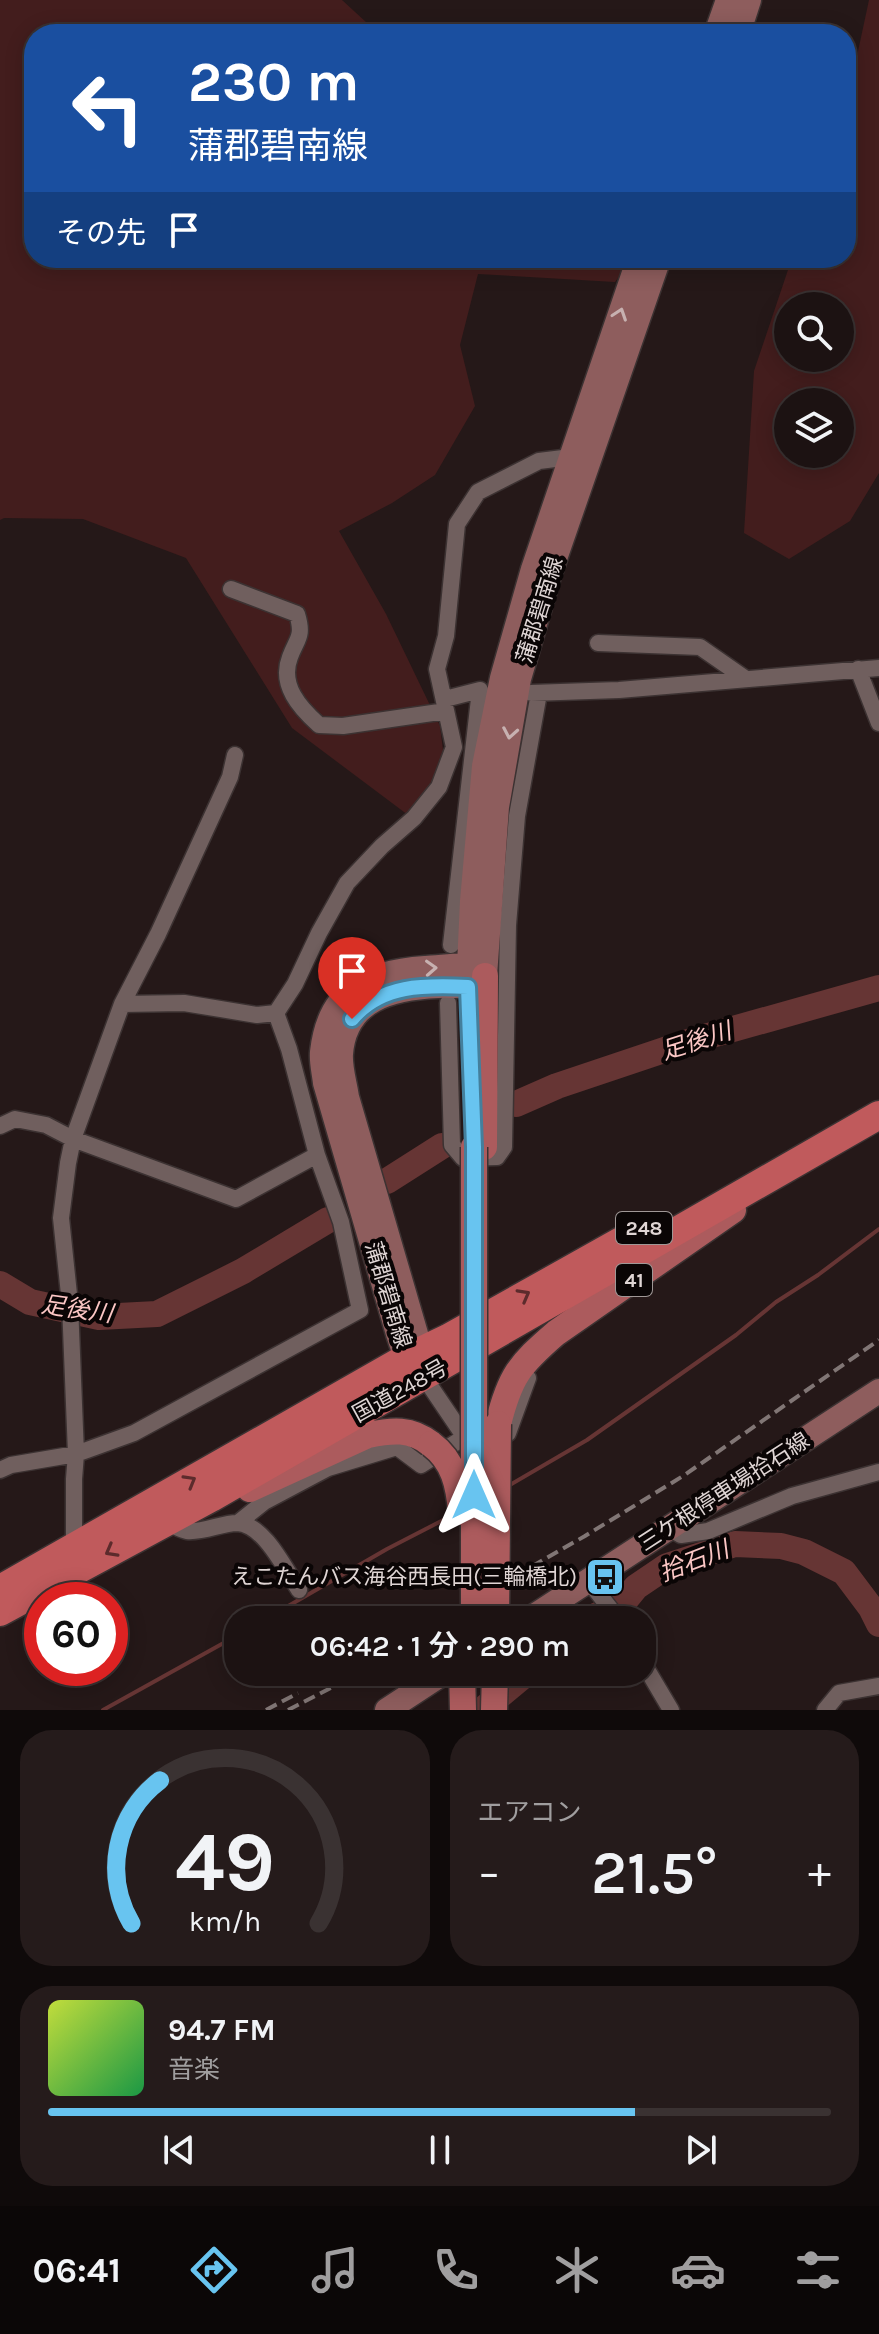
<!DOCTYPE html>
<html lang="ja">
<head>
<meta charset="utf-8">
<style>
  body { margin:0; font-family:Karla,"Noto Sans JP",sans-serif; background:#251b1b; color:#f1f3f6; height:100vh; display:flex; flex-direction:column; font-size:30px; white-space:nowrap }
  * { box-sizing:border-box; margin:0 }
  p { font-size:26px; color:#a09e9f }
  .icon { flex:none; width:44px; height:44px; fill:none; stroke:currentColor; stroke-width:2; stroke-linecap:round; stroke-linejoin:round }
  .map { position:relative; height:1710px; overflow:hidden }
  .details { display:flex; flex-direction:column; gap:20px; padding:20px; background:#0f0a0a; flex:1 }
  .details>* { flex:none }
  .hud { position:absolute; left:24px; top:24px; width:832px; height:244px; border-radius:32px; box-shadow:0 4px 20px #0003,0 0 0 2px #3a3232; background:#1a4fa0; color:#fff; overflow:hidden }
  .tools { position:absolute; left:774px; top:292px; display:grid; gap:16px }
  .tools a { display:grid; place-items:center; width:80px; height:80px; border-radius:50%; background:#1c1212; box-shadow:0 4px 20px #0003,0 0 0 2px #3a3232; font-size:40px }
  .speed { position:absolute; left:24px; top:1582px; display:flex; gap:16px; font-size:40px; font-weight:700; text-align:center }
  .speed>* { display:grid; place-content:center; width:104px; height:104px; border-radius:50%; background:#1c1212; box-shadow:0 4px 20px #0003,0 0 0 2px #3a3232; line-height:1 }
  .speed .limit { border:12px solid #d22; background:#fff; color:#111 }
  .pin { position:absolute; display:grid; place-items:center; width:68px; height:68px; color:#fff; margin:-82px -34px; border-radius:50% 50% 50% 0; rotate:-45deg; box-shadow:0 0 8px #0007 }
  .pin .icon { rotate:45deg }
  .me { position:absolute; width:88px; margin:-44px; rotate:0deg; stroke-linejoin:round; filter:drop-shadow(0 0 6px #0008) }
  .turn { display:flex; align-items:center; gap:28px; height:168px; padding:0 32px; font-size:36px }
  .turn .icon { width:104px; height:104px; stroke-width:2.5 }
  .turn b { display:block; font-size:56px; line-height:68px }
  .then { display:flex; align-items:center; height:76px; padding:0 32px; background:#0003; gap:16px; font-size:30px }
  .big { font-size:60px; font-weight:600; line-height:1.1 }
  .details .widget { flex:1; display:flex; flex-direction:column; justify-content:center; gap:12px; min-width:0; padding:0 28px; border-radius:32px; background:#251b1b }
  .details .dial { align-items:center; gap:0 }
  .dial svg { height:208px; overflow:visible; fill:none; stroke:#3a3232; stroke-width:7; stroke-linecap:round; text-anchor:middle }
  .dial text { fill:#f1f3f6; stroke:none }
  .song { display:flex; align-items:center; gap:24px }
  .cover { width:96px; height:96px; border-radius:12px; background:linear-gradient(135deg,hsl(70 70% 55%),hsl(140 70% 35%)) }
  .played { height:8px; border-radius:4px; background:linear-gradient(90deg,#68c4f0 75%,#3a3232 75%) }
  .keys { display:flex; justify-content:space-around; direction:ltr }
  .heat { display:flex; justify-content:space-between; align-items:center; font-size:44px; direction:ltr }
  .details .tiles { flex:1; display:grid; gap:20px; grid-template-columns:1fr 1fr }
  .widget:last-child { grid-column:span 2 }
  .trip { position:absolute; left:224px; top:1606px; width:432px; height:80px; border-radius:32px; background:#1c1212; box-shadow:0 4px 20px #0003,0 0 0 2px #3a3232; font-weight:600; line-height:80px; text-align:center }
  .dock { display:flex; height:128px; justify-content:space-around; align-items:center; background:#0b0707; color:#a09e9f }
  .dock .icon { width:56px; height:56px }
  .dock .active { color:#68c4f0 }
  .dock b { font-size:36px; color:#f1f3f6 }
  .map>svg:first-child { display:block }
  .green { fill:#431d1d; fill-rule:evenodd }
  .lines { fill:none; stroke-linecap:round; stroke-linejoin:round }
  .stream { stroke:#663534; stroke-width:4 }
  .river { stroke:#663534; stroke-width:26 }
  .minor-casing { stroke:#3c3232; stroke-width:19 }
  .secondary-casing { stroke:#3c3232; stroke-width:27 }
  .primary-casing { stroke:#3c3232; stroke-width:29 }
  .trunk-casing { stroke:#3c3232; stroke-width:31 }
  .minor { stroke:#705f5e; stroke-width:16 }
  .secondary { stroke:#8e5d5d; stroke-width:24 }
  .primary { stroke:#ac5b5d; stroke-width:26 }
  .trunk { stroke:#c05a5c; stroke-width:28 }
  .rail { stroke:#817675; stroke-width:4; stroke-dasharray:12 6; stroke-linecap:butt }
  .primary-bridge-casing { stroke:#3c3232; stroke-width:29; stroke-linecap:butt }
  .primary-bridge { stroke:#ac5b5d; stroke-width:26 }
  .oneway { stroke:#c7b1b0 }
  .oneway2 { stroke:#5c2b2c }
  .route-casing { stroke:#447f9c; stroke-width:20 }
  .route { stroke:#68c4f0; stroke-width:14 }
  .labels { text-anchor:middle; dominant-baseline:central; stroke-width:8; stroke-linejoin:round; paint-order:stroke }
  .shield { fill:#0a0505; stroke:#9f9796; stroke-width:2 }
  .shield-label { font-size:20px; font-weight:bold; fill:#dfd5d4 }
  .street-label { font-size:22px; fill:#dfd5d4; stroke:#0a0505 }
  .poi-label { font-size:22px; fill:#dfd5d4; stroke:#0a0505; text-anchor:end }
  .water-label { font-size:24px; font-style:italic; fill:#fcc7c5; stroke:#0a0505 }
</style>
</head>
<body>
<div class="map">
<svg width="879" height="1710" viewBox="0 0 879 1710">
  <rect width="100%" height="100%" fill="#251818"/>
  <path class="green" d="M0 0H342L379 34H34V258H633L615 282 478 274 460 345 475 406 435 475 392 503 339 531 386 614 440 726 446 774 408 815 292 728 186 558 83 519 4 518 0 520Z
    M869 0H879V473L850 521 789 559 744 533 754 371 792 258H846V93L854 70ZM788 306H840V358H788ZM788 402H840V454H788Z"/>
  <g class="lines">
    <path class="stream" d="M508 1486 587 1440 736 1335 776 1302 818 1275 879 1229
      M264 1620 387 1549 451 1516
      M103 1710 238 1635"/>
    <path class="river" d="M516 1104 557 1086 694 1040 879 988
      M387 1181 442 1146
      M0 1284 30 1302 99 1317 157 1314 243 1271 328 1220
      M587 1620 623 1603 636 1587 667 1566 735 1544 781 1546 804 1552 844 1572 871 1608 879 1624
      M482 1710 528 1672"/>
    <g class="minor-casing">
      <path id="minor" d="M231 589 297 614C304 637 297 638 290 657 279 685 300 708 319 725L343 726 446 711
        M598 643 700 647 746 679
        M858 669 879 723
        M531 693 619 690 879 668
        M445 699 480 690 451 945
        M448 1003 452 1145 463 1158 497 1157 504 1147 508 925 517 816 539 693
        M122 1004 184 1003 257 1015 276 1013 295 984 319 933 347 883 382 846 414 818 439 787 454 747 437 669 446 636 457 524 478 492 539 461 571 457
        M0 1126 15 1119 46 1125 73 1139 236 1199 317 1155
        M424 1377 470 1445
        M0 1470 11 1465 76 1454 134 1433 360 1310 341 1222 317 1155 289 1049 276 1013
        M164 1522C172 1524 180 1530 187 1531 202 1533 222 1523 237 1523 264 1524 285 1569 299 1590
        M238 1523 264 1502 328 1468 397 1447 421 1465 466 1436 508 1433 528 1378
        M669 1528 681 1535 708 1531 792 1496 879 1472
        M74 1546V1479L76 1454 70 1304 61 1218 68 1163 73 1139 122 1004 158 934 230 777 235 755
        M592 1579 595 1589 619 1620
        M642 1661 671 1710
        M825 1710 839 1693 879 1686"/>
    </g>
    <g class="secondary-casing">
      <path id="secondary" d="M716 34 728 0
        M738 34 749 0
        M485 976 497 807 519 679 549 576 659 258
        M468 987 472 901 484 766 502 678 533 569 639 258
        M423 1369 421 1351 347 1097C345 1083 340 1068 341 1054 345 999 392 988 438 986 456 985 464 989 480 979
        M417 1370 406 1358 398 1334 325 1083C324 1073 321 1062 322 1052 329 989 368 972 425 968 437 968 459 964 469 966 473 967 476 970 480 973
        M528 1620 879 1391
        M387 1710 445 1672"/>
    </g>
    <g class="primary-casing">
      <path id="primary" d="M484 1147 485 976
        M498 1424C510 1376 519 1365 556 1333L733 1210
        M250 1489 368 1435C392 1430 411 1428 431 1444
        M462 1672 463 1710
        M494 1710 495 1672"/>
    </g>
    <g class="trunk-casing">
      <path id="trunk" d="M0 1589 406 1358 448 1338 621 1241
        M0 1612 211 1498 879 1115"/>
    </g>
    <use href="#minor" class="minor"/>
    <use href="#secondary" class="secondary"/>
    <use href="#primary" class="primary"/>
    <use href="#trunk" class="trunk"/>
    <path class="rail" d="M438 1620 585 1536 683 1476 879 1340
      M266 1710 298 1693
      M288 1710 362 1672"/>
    <g class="primary-bridge-casing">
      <path id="primary-bridge" d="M431 1444C454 1461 459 1486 461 1512
        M474 1620V1147
        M496 1620 498 1424"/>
    </g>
    <use href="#primary-bridge" class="primary-bridge"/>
  </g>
  <defs><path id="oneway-chevron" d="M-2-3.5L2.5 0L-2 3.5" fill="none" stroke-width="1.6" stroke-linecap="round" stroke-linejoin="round" transform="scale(2)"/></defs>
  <g class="oneway">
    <use href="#oneway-chevron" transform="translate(620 314) rotate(-71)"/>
    <use href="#oneway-chevron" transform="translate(510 733) rotate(100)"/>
    <use href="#oneway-chevron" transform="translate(431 968) rotate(-3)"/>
  </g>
  <g class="oneway2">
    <use href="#oneway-chevron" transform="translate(524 1295) rotate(-29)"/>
    <use href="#oneway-chevron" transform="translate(190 1481) rotate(-30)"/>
    <use href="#oneway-chevron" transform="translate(111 1551) rotate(151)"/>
  </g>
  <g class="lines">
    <g class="route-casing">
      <path id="route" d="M352 1019C381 984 425 985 468 987L474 1147V1495"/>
    </g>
    <use href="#route" class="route"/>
  </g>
  <defs>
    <g id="bus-square" transform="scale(2)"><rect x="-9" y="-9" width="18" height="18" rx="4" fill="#68c4f0" stroke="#0a0505"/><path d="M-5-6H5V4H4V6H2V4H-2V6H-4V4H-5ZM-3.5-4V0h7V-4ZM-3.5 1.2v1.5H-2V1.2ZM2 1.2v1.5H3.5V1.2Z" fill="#111"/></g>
  </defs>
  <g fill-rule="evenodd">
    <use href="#bus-square" x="605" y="1577"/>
  </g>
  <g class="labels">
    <g class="shield">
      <rect x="616" y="1212" width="56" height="32" rx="6"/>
      <rect x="616" y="1264" width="36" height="32" rx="6"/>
    </g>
    <g class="shield-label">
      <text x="644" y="1228">248</text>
      <text x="634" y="1280">41</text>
    </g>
    <g class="street-label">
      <text transform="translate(540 610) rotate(-73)">蒲郡碧南線</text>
      <text transform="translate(388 1295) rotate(73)">蒲郡碧南線</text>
      <text transform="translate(400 1391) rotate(-29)">国道248号</text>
      <text transform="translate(724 1492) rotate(-33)">三ケ根停車場拾石線</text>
    </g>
    <g class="poi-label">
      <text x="577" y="1577">えこたんバス海谷西長田(三輪橋北)</text>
    </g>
    <g class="water-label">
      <text transform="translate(696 1041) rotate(-18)">足後川</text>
      <text transform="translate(77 1309) rotate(8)">足後川</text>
      <text transform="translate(694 1561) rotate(-21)">拾石川</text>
    </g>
  </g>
</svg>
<div class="tools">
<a><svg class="icon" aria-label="search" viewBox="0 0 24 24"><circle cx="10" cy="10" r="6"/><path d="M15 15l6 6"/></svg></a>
<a><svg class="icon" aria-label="layers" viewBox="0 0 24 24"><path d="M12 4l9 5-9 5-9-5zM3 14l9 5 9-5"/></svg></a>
</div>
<div class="speed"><div class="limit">60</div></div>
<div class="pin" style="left:352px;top:1019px;background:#d93025"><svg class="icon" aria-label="arrive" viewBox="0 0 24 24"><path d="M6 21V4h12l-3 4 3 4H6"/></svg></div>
<svg class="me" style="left:474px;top:1495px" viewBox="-20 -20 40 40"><path d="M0-17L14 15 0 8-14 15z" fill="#68c4f0" stroke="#fff" stroke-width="4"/></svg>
<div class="trip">06:42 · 1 分 · 290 m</div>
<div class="hud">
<div class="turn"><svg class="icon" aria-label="left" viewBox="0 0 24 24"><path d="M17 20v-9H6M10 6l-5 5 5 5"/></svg><div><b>230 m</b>蒲郡碧南線</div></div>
<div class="then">その先<svg class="icon" aria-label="arrive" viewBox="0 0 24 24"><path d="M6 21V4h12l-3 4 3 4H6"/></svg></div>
</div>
</div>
<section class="details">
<div class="tiles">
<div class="widget dial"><svg viewBox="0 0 100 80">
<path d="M14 69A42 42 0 1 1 86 69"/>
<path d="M14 69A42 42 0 0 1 25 14" stroke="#68c4f0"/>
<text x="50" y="56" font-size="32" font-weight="700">49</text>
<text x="50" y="72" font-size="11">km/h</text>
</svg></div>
<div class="widget"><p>エアコン</p>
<div class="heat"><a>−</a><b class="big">21.5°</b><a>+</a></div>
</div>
<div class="widget">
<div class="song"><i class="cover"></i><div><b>94.7 FM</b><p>音楽</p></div></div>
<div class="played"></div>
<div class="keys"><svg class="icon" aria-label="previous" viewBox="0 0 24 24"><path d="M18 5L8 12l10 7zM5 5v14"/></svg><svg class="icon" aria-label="pause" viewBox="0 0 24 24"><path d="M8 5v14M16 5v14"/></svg><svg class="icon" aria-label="next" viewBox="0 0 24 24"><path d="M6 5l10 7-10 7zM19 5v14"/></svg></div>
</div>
</div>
</section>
<nav class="dock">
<b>06:41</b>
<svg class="icon active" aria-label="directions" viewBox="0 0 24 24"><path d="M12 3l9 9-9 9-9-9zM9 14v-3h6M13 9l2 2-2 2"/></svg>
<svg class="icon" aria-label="music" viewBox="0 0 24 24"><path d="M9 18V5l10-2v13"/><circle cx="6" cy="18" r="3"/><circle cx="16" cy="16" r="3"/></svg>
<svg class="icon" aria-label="phone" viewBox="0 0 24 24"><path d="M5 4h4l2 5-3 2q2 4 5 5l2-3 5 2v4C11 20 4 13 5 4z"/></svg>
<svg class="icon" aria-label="climate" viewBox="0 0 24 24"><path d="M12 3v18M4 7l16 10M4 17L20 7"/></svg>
<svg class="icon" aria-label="car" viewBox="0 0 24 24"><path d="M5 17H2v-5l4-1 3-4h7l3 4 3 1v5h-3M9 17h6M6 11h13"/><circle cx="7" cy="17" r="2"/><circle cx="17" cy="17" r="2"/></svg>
<svg class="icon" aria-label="filters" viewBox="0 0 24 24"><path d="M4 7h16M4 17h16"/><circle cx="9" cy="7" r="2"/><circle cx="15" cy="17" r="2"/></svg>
</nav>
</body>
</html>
